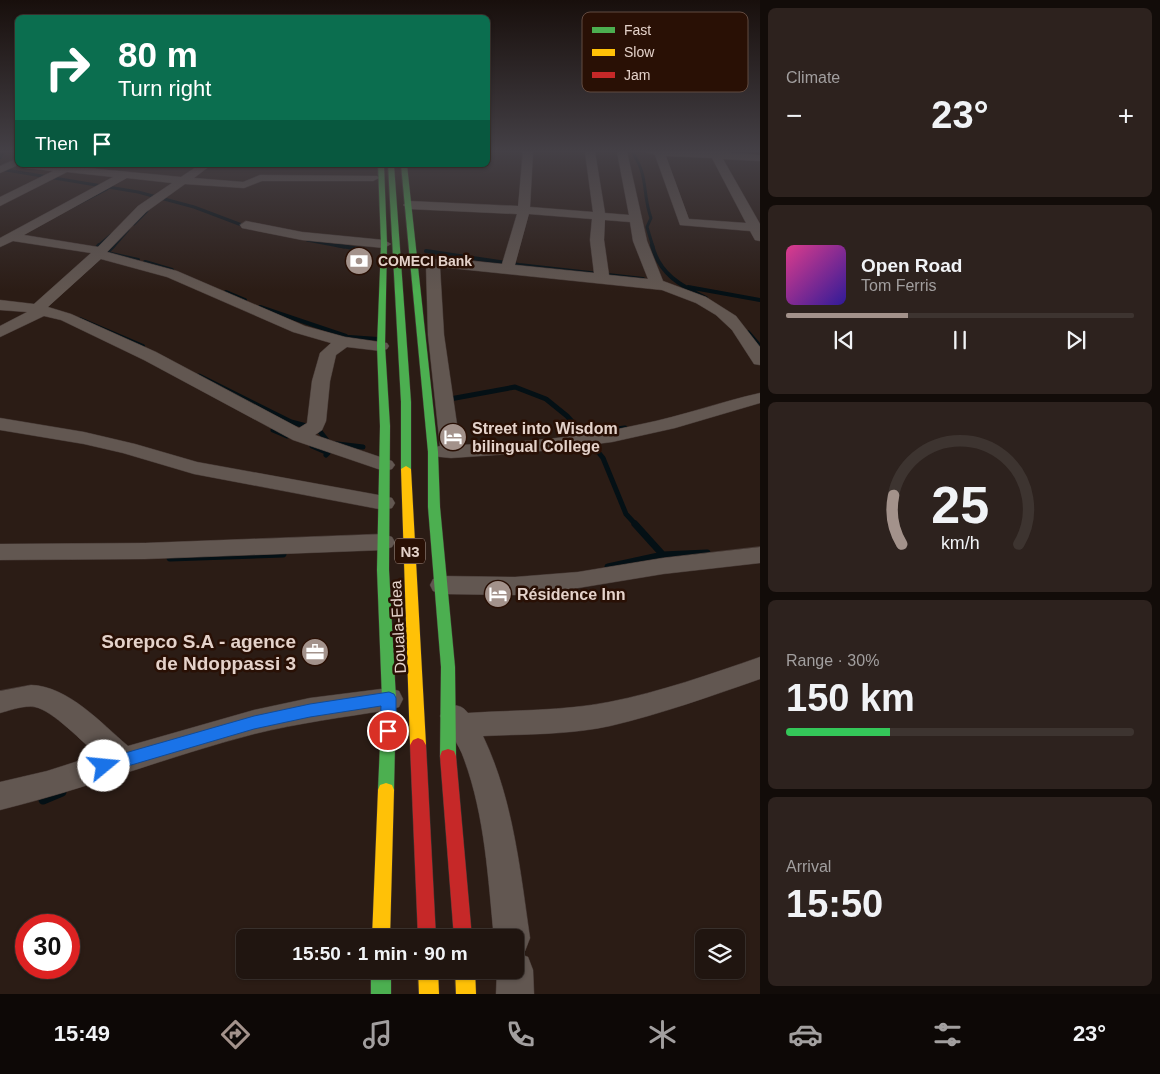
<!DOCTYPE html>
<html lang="en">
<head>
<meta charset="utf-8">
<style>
  body { margin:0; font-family:Arial,sans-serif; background:#2d221e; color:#f1f3f6; height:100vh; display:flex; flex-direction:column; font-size:19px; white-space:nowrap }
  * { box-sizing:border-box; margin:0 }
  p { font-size:16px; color:#a29f9f }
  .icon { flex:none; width:28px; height:28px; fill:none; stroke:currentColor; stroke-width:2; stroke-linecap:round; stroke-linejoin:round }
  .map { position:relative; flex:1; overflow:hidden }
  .side { display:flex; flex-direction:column; gap:8px; padding:8px; background:#120c09; width:400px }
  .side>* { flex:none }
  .banner { position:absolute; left:15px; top:15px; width:475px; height:152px; border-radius:8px; box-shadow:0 1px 4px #0004,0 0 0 1px #3d3430; background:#0b6e4f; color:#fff; overflow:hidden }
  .fabs { position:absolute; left:695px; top:929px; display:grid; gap:10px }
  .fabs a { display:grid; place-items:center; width:50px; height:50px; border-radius:8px; background:#201510; box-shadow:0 1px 4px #0004,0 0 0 1px #3d3430; font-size:25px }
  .speed { position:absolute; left:15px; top:914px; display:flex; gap:10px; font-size:25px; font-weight:700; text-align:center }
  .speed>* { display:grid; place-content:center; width:65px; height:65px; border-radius:50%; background:#201510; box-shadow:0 1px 4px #0004,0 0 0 1px #3d3430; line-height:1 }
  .speed .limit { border:8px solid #d22; background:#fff; color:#111 }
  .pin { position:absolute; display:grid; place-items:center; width:42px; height:42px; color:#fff; margin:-21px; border:2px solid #fff; border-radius:50%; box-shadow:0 1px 5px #0007 }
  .me { position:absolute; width:55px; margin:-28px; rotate:73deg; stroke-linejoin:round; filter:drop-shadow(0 0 4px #0008) }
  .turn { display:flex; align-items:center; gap:18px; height:105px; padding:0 20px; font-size:22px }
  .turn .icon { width:65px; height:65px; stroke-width:2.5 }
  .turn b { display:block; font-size:35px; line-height:42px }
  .then { display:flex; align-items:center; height:48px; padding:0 20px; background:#0003; gap:10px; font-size:19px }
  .big { font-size:38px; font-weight:700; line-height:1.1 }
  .side .tile { flex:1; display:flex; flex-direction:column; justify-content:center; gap:8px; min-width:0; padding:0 18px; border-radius:8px; background:#2d221e }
  .side .dial { align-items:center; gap:0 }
  .dial svg { height:130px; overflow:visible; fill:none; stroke:#3d3430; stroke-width:7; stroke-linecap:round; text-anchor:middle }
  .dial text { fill:#f1f3f6; stroke:none }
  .song { display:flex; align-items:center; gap:15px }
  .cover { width:60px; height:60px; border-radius:8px; background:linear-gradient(135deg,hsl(330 70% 55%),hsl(250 70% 35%)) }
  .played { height:5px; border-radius:2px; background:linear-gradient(90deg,#a3928b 35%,#3d3430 35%) }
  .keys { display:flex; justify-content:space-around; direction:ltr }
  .heat { display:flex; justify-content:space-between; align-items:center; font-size:28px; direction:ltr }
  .charge { height:8px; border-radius:4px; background:linear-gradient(90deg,#34c759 30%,#3d3430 0) }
  .trip { position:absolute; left:236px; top:929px; width:288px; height:50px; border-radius:8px; background:#201510; box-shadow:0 1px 4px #0004,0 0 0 1px #3d3430; font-weight:700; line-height:50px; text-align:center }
  .menu { display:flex; height:80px; justify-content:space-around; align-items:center; background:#0d0806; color:#a29f9f }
  .menu .icon { width:35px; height:35px }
  .menu .on { color:#a3928b }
  .menu b { font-size:22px; color:#f1f3f6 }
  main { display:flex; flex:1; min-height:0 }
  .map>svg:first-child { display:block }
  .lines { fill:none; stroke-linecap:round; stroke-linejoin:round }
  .stream-far4 { stroke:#041015; stroke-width:3 }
  .stream-far3 { stroke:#041015; stroke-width:4 }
  .stream-far2 { stroke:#041015; stroke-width:5 }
  .stream-far1 { stroke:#041015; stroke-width:7 }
  .stream { stroke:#041015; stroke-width:9 }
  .street-casing { stroke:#453834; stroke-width:1 }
  .fast-casing { stroke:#453834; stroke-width:1 }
  .slow-casing { stroke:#453834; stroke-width:1 }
  .jam-casing { stroke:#453834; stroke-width:1 }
  .street { fill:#625751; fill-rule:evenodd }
  .fast { fill:#4caf50; fill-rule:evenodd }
  .slow { fill:#ffc107; fill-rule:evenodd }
  .jam { fill:#c62828; fill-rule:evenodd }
  .route { fill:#1a73e8; stroke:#114b97 }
  .labels { text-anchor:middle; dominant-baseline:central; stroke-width:5; stroke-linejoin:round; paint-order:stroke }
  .far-poi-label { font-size:14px; font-weight:bold; fill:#e4d2ca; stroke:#291005; text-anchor:start }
  .shield { fill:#291005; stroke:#ac988f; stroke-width:1 }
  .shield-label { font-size:15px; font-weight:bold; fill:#e4d2ca }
  .poi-label { font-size:16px; font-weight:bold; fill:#e4d2ca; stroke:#291005; text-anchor:start }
  .street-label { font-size:16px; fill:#e4d2ca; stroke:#291005 }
  .near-poi-label { font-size:19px; font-weight:bold; fill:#e4d2ca; stroke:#291005; text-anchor:end }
  .key { fill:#291005; stroke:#614a40; stroke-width:1 }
  .key-label { font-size:14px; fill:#e4d2ca }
</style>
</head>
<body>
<main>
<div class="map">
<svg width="760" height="994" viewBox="0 0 760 994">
  <rect width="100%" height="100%" fill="#2b1c15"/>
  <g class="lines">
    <path class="stream-far4" d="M632 152C649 176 642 194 651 218L647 227 653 247
      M0 158 3 152
      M0 169 138 192 194 207 247 227
      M60 213 107 189
      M134 224 147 211
      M307 240 344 247
      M97 247 111 235
      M113 247 128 230"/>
    <path class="stream-far3" d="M114 245 107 253 138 260
      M337 245 364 250
      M652 245C659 274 681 286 706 298
      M94 251 99 245
      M426 251 519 265 643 279
      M145 262 172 270
      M688 287 760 300
      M226 292 245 300
      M260 307 346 336
      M80 319 143 346
      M748 332 760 346
      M349 337 378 339"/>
    <path class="stream-far2" d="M199 376 291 422 318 429 329 443 363 447
      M450 399 515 387 546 399 567 416 586 437
      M273 430 287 436
      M593 432 625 428
      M590 442 603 458 626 514 637 526
      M312 446 328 453 326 455"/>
    <path class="stream-far1" d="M635 524 663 555
      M170 558 283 554
      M608 567 663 555 707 553"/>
    <path class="stream" d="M43 800 62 792"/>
    <g class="street-casing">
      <path id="street" d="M523 152H533L530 207 593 212 585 152H595L605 213 629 215 617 152H627L647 241 663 281 706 297 736 316 760 347V365L754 364 732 330 716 315 696 303 662 290 440 267 444 335 460 445C521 442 582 438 642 424 682 416 720 402 760 393V403L675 428 612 442 525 453 451 458 431 456 428 452 431 448 440 446 428 335 426 265 430 260 444 258 502 264 517 214 409 209 403 205 409 201 518 206ZM529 214 592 219 590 240 594 273 515 265ZM605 220 630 222 633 241 648 279 609 275 604 240Z
        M646 152H719L760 155V161L723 159 760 224V241L755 240 750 231 680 225 655 155ZM666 156 712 158 746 223 689 219Z
        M14 160 18 161V165L0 173V166Z
        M20 165H57L181 177 199 165H211L194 178 243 182 260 175 377 176 379 178 373 181H262L244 188 185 184 146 212 107 252 177 271 305 326 345 337 387 343 389 346 387 349 381 351 347 347 336 355 330 381 326 421 322 430 315 435 392 461 395 465 392 469 385 471 378 469 293 440 144 360 61 320 44 316 0 337V326L27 312 0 310V300L34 304 91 253 13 241 0 247V238L113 177 67 172 0 206V197L53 171 25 168ZM127 178 172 183 138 206 98 247 24 235ZM101 259 167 277 293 332 331 343 320 353 312 381 307 423 299 428 156 352 71 314 48 307Z
        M246 221 302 232 384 240 391 244 384 248 302 240 242 228 240 225Z
        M0 418 84 432 135 444 197 462 384 496 392 498 395 503 392 508 384 510 194 474 123 453 84 444 0 430Z
        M384 534 392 537 395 542 392 547 384 550 145 559 0 560V544L145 543Z
        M760 547V563L663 574 578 588 515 595 442 594 433 591 430 585 433 579 442 576 515 577 578 572 663 558Z
        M760 657V679C711 696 661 714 610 726 569 735 525 734 483 736 513 799 520 869 530 938L525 951 518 953 528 957 533 970 534 994H496L497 970H515V938H494C488 878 485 816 464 759 459 743 447 731 440 716L444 708C454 704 461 704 468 713 515 710 563 711 609 702 660 692 711 674 760 657Z
        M31 685C68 686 101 723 128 746L254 710 310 698 389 688 399 691 403 699 399 707 389 710C344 717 299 723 254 734 169 756 86 789 0 810V782L47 771 97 755C84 743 52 710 35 707 24 705 11 710 0 713V691Z"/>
    </g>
    <g class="fast-casing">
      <path id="fast" d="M378 165H384L387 244 385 346 390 426 389 570 396 699 394 790 392 795 386 797 380 795 378 790 382 699 377 570 380 426 377 346 381 244Z
        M388 165H394L411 402V469L406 472 401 469V402Z
        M401 165H407L438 452 440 507 455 667 456 756 454 761 448 763 442 761 440 756 441 667 428 507V452Z
        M371 970H391V994H371Z"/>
    </g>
    <g class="slow-casing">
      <path id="slow" d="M406 466 411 469 426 745 423 750 418 752 413 750 410 745 401 469Z
        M386 783 392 785 394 790 390 938H372L378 790 380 785Z
        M418 970H438L439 994H419Z
        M455 970H475L476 994H456Z"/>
    </g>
    <g class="jam-casing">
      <path id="jam" d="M418 738 423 740 426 745 436 938H418L410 745 413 740Z
        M448 749 454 751 456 756 472 938H454L440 756 442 751Z"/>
    </g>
    <use href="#street" class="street"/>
    <use href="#fast" class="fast"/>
    <use href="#slow" class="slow"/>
    <use href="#jam" class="jam"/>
  </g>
  <linearGradient id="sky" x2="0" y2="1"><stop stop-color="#180f0c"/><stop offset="0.52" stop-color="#444046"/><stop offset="1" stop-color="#444046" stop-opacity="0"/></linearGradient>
  <rect width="760" height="291" fill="url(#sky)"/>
  <path class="route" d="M389 692 394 694 396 698V731L393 736 388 737 383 736 380 731 381 706 310 717 254 729 104 773 98 771 96 766 98 761 104 759 254 716 310 704Z"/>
  <defs>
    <g id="bank-disc" transform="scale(1.4375)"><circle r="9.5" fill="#a3928b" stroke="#291005"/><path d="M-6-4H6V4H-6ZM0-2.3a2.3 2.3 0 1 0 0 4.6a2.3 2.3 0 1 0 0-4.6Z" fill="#fff"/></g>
    <g id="hotel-disc" transform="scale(1.4375)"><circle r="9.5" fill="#a3928b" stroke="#291005"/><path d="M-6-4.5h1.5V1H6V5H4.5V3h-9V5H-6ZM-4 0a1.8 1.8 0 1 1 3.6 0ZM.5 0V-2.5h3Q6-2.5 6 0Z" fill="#fff"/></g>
    <g id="office-disc" transform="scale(1.4375)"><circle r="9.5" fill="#a3928b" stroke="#291005"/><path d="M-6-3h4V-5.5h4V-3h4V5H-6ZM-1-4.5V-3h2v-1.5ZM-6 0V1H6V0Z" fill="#fff"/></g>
  </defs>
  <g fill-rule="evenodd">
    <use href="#bank-disc" x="359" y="261"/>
    <use href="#hotel-disc" x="453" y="437"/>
    <use href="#hotel-disc" x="498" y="594"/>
    <use href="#office-disc" x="315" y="652"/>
  </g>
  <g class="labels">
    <g class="far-poi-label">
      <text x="378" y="261">COMECI Bank</text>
    </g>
    <rect class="shield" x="395" y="538.5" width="30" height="25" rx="4"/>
    <g class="shield-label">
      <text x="410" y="551">N3</text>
    </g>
    <g class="poi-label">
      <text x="472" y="428">Street into Wisdom<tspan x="472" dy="18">bilingual College</tspan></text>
      <text x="517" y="594">Résidence Inn</text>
    </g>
    <g class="street-label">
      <text transform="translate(398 627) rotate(-93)">Douala-Edea</text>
    </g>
    <g class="near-poi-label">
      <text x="296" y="641">Sorepco S.A - agence<tspan x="296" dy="22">de Ndoppassi 3</tspan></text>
    </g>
  </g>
  <rect x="582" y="12" width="166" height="80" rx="8" class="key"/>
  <rect x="592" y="27" width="23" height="6" fill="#4caf50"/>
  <rect x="592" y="49" width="23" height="7" fill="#ffc107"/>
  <rect x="592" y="72" width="23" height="6" fill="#c62828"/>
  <g class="key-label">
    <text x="624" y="35">Fast</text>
    <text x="624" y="57">Slow</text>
    <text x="624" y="80">Jam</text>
  </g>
</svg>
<div class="fabs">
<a><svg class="icon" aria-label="layers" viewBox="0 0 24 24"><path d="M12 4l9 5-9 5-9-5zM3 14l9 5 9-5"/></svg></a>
</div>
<div class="speed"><div class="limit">30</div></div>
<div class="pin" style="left:388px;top:731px;background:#d93025"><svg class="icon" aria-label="arrive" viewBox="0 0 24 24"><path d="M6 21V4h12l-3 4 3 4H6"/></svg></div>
<svg class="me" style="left:104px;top:766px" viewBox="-20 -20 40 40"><circle r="19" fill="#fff"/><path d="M0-13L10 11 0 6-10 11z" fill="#1a73e8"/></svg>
<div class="trip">15:50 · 1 min · 90 m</div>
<div class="banner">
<div class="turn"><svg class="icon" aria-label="right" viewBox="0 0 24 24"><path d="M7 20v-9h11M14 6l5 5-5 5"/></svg><div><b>80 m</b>Turn right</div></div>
<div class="then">Then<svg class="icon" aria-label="arrive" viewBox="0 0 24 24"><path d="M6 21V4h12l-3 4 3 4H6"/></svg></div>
</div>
</div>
<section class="side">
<div class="tile"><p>Climate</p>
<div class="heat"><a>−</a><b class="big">23°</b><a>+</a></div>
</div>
<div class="tile">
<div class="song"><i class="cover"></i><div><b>Open Road</b><p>Tom Ferris</p></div></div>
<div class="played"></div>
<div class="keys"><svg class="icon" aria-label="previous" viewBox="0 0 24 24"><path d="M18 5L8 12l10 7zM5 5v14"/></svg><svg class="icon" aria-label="pause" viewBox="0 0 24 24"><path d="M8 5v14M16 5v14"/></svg><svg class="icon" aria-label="next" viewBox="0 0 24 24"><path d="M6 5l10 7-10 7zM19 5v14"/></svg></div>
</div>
<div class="tile dial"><svg viewBox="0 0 100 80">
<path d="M14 69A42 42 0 1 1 86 69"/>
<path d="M14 69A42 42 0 0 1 9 39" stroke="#a3928b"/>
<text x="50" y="56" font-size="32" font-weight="700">25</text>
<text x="50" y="72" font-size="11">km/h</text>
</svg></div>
<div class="tile"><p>Range · 30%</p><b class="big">150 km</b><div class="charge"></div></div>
<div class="tile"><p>Arrival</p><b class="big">15:50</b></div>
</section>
</main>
<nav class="menu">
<b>15:49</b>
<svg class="icon on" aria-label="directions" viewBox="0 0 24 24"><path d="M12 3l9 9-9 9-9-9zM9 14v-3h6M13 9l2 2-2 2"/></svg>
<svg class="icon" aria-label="music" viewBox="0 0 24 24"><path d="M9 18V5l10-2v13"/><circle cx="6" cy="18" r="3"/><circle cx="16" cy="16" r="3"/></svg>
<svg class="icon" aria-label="phone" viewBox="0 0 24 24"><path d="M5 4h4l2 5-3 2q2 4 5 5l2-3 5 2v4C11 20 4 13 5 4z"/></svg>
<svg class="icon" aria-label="climate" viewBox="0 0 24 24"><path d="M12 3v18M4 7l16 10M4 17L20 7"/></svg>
<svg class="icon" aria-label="car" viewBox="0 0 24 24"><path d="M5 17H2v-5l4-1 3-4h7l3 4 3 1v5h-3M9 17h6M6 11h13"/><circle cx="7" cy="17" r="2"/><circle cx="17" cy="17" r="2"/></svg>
<svg class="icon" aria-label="filters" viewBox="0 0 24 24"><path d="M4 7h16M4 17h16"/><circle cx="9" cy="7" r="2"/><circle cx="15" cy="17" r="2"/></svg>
<b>23°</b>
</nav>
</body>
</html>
